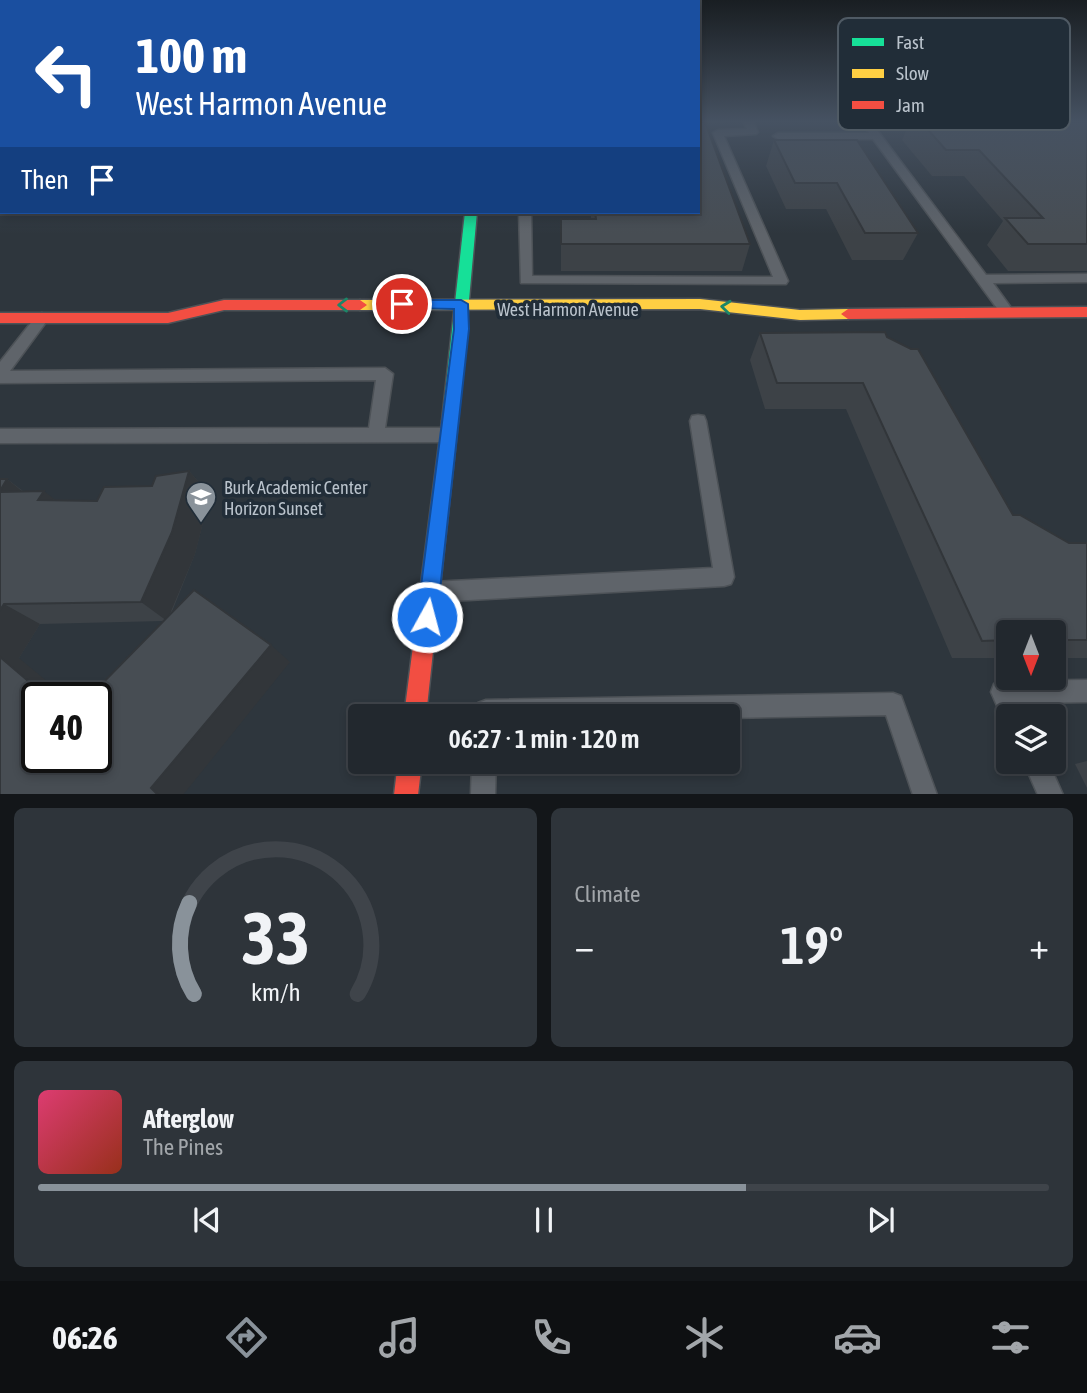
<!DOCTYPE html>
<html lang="en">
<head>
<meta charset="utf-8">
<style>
  body { margin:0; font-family:"Asap Condensed",sans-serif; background:#2e343a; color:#f1f3f6; height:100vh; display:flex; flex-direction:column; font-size:26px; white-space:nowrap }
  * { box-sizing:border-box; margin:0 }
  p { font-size:23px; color:#a2a6aa }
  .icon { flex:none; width:38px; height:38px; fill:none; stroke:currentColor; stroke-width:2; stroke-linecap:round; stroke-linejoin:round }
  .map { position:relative; height:794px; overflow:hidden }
  .sheet { display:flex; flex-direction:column; gap:14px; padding:14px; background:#131619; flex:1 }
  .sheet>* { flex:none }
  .hud { position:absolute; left:0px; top:0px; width:700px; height:214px; box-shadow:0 4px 10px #0003,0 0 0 2px #3f444a; background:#1a4fa0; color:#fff; overflow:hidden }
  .needle { width:46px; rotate:180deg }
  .controls { position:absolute; left:996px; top:620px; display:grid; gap:14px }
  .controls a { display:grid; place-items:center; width:70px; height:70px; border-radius:7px; background:#22282e; box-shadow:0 4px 10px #0003,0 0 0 2px #3f444a; font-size:35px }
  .speed { position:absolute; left:21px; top:682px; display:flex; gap:14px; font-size:35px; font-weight:700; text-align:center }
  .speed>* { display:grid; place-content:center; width:91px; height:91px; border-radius:50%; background:#22282e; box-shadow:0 4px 10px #0003,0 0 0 2px #3f444a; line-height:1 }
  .speed .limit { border:4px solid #111; border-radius:10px; background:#fff; color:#111 }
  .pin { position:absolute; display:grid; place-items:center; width:60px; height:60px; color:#fff; margin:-30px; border:4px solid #fff; border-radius:50%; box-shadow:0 2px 7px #0007 }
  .me { position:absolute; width:77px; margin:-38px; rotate:7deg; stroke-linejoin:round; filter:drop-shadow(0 0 5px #0008) }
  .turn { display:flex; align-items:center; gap:24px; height:147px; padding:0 21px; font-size:32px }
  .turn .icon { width:91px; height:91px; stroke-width:2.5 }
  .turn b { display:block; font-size:49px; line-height:60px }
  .then { display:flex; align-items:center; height:66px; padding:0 21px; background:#0003; gap:14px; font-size:26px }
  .big { font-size:52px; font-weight:600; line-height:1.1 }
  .sheet .card { flex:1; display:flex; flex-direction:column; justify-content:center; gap:10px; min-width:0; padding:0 24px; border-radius:10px; background:#2e343a }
  .sheet .dial { align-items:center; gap:0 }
  .dial svg { height:182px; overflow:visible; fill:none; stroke:#3f444a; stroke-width:7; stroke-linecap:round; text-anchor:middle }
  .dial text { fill:#f1f3f6; stroke:none }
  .song { display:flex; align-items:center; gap:21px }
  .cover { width:84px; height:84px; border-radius:10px; background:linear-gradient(135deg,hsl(340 70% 55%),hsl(10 70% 35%)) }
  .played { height:7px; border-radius:4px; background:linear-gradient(90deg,#89929a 70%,#3f444a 70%) }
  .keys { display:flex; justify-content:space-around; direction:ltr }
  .heat { display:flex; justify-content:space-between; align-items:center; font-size:38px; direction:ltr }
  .sheet .tiles { flex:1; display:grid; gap:14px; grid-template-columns:1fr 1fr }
  .card:last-child { grid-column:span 2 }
  .trip { position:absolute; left:348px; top:704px; width:392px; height:70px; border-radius:7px; background:#22282e; box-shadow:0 4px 10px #0003,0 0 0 2px #3f444a; font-weight:600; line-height:70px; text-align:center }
  .menu { display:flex; height:112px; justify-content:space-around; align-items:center; background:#0e1012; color:#a2a6aa }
  .menu .icon { width:49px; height:49px }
  .menu .on { color:#89929a }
  .menu b { font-size:32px; color:#f1f3f6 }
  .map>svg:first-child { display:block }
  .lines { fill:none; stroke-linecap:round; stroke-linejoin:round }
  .lane-casing { stroke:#4d5257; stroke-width:3 }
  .fast-casing { stroke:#4d5257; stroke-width:3 }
  .slow-casing { stroke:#4d5257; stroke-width:3 }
  .jam-casing { stroke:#4d5257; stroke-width:3 }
  .lane { fill:#5f646a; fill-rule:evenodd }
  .fast { fill:#16e098; fill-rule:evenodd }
  .slow { fill:#ffcf43; fill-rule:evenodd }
  .jam { fill:#f24e42; fill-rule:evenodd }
  .wall { fill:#3d4247; fill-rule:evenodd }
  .shaded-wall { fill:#32363a }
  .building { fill:#474d53; stroke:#32363a; stroke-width:2 }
  .oneway { stroke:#1c8668 }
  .route { fill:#1a73e8; stroke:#114b97; stroke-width:2 }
  .labels { text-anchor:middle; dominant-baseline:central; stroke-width:7; stroke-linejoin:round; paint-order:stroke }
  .street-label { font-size:18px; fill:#bac3cc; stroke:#212d38 }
  .poi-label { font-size:18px; fill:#bac3cc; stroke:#212d38; text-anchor:start }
  .key { fill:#212d38; stroke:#4f5a64; stroke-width:2 }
  .key-label { font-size:19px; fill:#bac3cc }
</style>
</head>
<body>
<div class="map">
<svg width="1087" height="795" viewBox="0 0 1087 795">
  <rect width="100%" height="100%" fill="#2e363d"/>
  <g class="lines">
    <g class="lane-casing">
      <path id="lane" d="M743 122H753L758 132 756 134 724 136 788 281 786 284 521 283 519 212H531L532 276 773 277 713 133 718 130 747 129Z
        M861 122H871L986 275 1087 274V282L993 283 1014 312 1007 317 1002 315 873 139H778L773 136 778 133H869Z
        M42 313 49 318 10 371 385 368 393 374 385 428H446L452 430 454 435 452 440 446 442 0 443V429L369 428 376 380 0 383V362L37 315Z
        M698 415 704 416 706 421 734 577 731 584 724 586 432 602 425 599 422 592 425 585 432 582 713 568 690 421 692 416Z
        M1087 680V702L1019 703 1024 716H1008V725L1005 724 991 692 994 684 1002 681Z
        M893 693 901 696 937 795H913L886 715 728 718V716H475L478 703 486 700Z
        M472 761H496L495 795H471Z
        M1023 761H1048L1063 795H1038Z"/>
    </g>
    <g class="fast-casing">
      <path id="fast" d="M465 212H477L458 421 456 426H444L442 421Z"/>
    </g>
    <g class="slow-casing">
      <path id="slow" d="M700 299 800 310 848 309 855 314 848 319 800 320 700 309 360 310 353 305 360 300Z"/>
    </g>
    <g class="jam-casing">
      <path id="jam" d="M224 300H360L367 305 360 310H224L168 323H0V313H168Z
        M1087 307V317L848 319 841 314 848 309Z
        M450 415 456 416 458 421 426 716H404L442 421 444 416Z
        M398 761H422L418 795H394Z"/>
    </g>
    <use href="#lane" class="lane"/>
    <use href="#fast" class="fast"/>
    <use href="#slow" class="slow"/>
    <use href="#jam" class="jam"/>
  </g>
  <path class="wall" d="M698 122H725L724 123H705L750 244 742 271H561V219H591V212H698Z
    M910 122H1087V271H1008L987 245 1003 221 964 176H932L902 140Z
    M774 140 918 233 903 260H852L826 209H786L766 166Z
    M760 333 887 337 1013 515 1069 543H1087V658H1054V632H1008V658H952L846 409H765L750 360Z
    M189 471 210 495 195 554 171 614 290 662 0 795 7 479 23 491 55 500 97 501 152 486ZM163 621 37 758 19 658 40 624Z
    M1087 761V788L1075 764Z"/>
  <path class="shaded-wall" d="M189 471 210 495 195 554 167 621 141 602Z
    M7 479 38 504 0 493V491Z
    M44 491 73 514 38 500Z
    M4 604 40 624 19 658 67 698H48L0 657V610Z
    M271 645 290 662 183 795H158L151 788Z"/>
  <path class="building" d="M698 122H705L750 244H561V219H596L595 212H698Z
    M921 122H1087V244H1028L1005 218H1043L979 150H946Z
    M774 140H857L918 233H865L837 183H795Z
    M885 332 887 337 911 349H918L1013 515H1020L1069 543H1087V640H1054V632H1008V640L982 641 863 383H777L760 333Z
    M189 471 172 532 141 602 4 604 0 610V492L44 491 38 500 97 501 104 487 152 486 156 476Z
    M0 479H7L0 491Z
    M194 590 271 645 151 788 158 795H0V657L48 698H37V758H96V698H88Z"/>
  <defs><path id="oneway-chevron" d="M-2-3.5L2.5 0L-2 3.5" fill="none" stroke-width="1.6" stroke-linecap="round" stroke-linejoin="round" transform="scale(1.75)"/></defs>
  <g class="oneway">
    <use href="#oneway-chevron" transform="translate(343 305) rotate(180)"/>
    <use href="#oneway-chevron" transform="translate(726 307) rotate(-174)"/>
  </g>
  <linearGradient id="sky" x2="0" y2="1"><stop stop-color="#191e22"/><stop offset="0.52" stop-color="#465262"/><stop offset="1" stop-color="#465262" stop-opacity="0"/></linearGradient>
  <rect width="1087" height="234" fill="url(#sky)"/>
  <path class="route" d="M402 300H461L468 304 469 329 437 617 434 624 427 627 420 624 417 617 454 329V309L398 308V301Z"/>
  <defs>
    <g id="school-pin" transform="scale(1.575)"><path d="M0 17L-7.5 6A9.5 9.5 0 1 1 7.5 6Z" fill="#89929a" stroke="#212d38"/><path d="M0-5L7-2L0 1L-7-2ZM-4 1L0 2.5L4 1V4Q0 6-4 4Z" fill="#fff"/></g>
  </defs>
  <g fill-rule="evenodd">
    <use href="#school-pin" x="201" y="497"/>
  </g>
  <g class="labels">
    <g class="street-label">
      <text x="568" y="309">West Harmon Avenue</text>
    </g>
    <g class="poi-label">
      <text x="224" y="487">Burk Academic Center<tspan x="224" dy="21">Horizon Sunset</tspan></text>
    </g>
  </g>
  <rect x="838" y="18" width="232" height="112" rx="10" class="key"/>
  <rect x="852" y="38" width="32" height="8" fill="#16e098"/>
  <rect x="852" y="69" width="32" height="9" fill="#ffcf43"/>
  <rect x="852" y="101" width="32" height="8" fill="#f24e42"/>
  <g class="key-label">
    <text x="896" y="49">Fast</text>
    <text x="896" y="80">Slow</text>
    <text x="896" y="112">Jam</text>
  </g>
</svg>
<div class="controls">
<a><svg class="needle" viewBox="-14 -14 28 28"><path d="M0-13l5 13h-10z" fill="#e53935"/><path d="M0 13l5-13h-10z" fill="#a2a6aa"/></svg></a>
<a><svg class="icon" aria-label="layers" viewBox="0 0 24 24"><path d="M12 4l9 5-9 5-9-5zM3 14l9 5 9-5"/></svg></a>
</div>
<div class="speed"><div class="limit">40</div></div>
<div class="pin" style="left:402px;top:304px;background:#d93025"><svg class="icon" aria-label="arrive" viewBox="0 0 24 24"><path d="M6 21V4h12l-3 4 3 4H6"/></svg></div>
<svg class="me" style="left:427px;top:617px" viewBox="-20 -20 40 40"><circle r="17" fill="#1a73e8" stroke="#fff" stroke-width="3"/><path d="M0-11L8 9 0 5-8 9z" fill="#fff"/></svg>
<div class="trip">06:27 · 1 min · 120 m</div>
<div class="hud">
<div class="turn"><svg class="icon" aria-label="left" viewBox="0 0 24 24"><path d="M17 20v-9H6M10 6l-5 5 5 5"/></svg><div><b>100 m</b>West Harmon Avenue</div></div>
<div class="then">Then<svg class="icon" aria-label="arrive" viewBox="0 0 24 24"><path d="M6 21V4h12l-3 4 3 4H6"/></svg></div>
</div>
</div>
<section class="sheet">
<div class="tiles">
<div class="card dial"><svg viewBox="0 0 100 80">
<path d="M14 69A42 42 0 1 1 86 69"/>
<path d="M14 69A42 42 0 0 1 12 29" stroke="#89929a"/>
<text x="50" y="56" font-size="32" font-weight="700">33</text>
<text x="50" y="72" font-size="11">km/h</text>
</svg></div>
<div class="card"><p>Climate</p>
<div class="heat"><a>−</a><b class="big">19°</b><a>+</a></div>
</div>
<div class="card">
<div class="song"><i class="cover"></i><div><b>Afterglow</b><p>The Pines</p></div></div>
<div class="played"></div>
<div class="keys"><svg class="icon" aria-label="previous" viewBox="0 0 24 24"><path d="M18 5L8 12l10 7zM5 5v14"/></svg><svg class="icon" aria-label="pause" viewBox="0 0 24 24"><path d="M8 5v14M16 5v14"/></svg><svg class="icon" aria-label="next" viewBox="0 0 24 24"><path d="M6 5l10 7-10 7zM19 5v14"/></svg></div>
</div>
</div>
</section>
<nav class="menu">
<b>06:26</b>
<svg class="icon on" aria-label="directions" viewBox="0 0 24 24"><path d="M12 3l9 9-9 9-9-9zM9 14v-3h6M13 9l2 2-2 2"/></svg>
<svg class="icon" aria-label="music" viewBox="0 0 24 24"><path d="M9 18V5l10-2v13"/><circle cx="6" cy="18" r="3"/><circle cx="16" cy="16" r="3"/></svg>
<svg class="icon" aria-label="phone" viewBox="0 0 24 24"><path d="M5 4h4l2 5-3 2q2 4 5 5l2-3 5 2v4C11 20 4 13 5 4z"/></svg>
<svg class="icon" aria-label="climate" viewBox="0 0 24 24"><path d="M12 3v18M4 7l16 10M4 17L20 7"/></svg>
<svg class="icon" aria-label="car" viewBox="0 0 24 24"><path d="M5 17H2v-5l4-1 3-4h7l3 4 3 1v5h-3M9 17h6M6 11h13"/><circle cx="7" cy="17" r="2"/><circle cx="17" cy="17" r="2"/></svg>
<svg class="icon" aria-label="filters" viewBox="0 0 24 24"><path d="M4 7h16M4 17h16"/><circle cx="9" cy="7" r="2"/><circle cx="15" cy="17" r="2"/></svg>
</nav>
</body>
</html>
